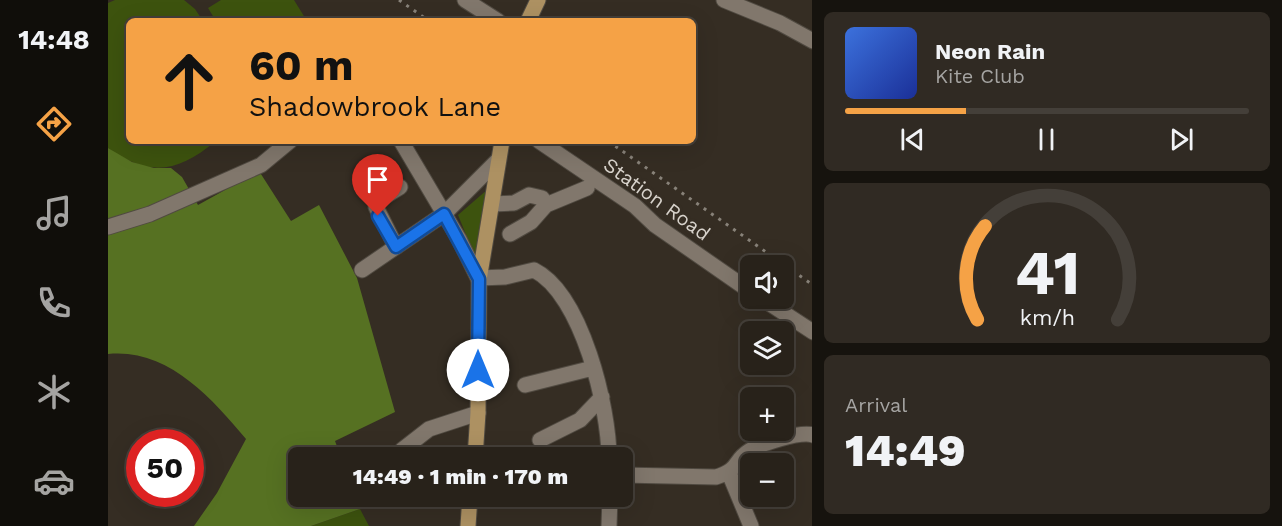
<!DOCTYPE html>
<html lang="en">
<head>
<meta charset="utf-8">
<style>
  body { margin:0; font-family:"Work Sans",sans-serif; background:#302a23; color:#f1f3f6; height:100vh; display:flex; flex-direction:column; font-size:22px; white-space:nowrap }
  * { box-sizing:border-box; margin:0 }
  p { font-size:20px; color:#a5a4a2 }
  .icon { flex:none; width:33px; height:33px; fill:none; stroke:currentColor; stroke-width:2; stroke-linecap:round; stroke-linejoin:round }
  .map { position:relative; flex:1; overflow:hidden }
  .panel { display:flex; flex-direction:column; gap:12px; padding:12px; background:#16130e; width:470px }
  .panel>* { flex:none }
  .guide { position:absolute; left:18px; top:18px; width:570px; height:126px; border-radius:9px; box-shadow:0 6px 24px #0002,0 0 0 2px #443f39; background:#f5a246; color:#111; overflow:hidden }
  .tools { position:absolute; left:632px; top:255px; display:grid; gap:12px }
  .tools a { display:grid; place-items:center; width:54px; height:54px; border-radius:9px; background:#28221a; box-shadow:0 6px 24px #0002,0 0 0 2px #443f39; font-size:30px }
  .speed { position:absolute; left:18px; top:429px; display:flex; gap:12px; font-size:30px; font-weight:700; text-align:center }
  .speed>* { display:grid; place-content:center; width:78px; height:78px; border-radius:50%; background:#28221a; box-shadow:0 6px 24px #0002,0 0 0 2px #443f39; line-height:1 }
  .speed .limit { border:9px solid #d22; background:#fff; color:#111 }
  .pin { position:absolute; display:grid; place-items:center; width:51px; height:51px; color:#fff; margin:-62px -26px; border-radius:50% 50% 50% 0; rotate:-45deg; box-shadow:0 0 6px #0007 }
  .pin .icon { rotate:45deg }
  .me { position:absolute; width:66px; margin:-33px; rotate:0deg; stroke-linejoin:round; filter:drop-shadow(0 0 4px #0008) }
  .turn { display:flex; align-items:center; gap:21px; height:126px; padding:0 24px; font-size:27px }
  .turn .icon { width:78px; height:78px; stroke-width:2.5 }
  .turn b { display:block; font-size:42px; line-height:51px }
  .big { font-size:45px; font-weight:800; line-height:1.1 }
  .panel .tile { flex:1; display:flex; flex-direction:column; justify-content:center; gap:9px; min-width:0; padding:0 21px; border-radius:9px; background:#302a23 }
  .panel .dial { align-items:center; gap:0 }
  .dial svg { height:156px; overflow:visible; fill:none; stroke:#443f39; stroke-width:7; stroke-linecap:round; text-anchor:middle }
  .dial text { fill:#f1f3f6; stroke:none }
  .song { display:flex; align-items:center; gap:18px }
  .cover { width:72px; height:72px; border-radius:9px; background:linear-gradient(135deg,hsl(220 70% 55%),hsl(230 70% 35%)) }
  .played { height:6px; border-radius:3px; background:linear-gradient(90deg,#f5a246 30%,#443f39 30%) }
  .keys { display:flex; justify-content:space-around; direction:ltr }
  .trip { position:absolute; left:180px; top:447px; width:345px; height:60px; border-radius:9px; background:#28221a; box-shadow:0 6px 24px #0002,0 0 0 2px #443f39; font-weight:800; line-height:60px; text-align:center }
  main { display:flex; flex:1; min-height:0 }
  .tab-bar { display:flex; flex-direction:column; width:108px; justify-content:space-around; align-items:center; background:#100e0a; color:#a5a4a2 }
  .tab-bar .icon { width:42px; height:42px }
  .tab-bar .selected { color:#f5a246 }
  .tab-bar b { font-size:27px; color:#f1f3f6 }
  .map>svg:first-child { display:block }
  .green { fill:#3d530e }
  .forest { fill:#567122 }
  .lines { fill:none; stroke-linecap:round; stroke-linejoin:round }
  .minor-casing { stroke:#504a41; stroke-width:17 }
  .major-casing { stroke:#504a41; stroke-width:17 }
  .minor { stroke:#81776c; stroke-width:15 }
  .major { stroke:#ad9162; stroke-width:15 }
  .rail { stroke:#888279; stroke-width:3; stroke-dasharray:3 6; stroke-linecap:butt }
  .route-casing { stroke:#114b97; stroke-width:15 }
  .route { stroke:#1a73e8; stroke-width:10 }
  .labels { text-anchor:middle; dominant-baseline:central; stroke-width:6; stroke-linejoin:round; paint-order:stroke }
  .street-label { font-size:20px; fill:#d7d2cb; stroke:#352d23 }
</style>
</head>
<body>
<main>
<nav class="tab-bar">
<b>14:48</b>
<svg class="icon selected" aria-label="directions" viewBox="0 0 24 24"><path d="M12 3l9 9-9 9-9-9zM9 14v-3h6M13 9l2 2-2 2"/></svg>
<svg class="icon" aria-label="music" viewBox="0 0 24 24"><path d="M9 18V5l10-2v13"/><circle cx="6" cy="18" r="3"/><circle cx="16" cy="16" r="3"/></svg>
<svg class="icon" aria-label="phone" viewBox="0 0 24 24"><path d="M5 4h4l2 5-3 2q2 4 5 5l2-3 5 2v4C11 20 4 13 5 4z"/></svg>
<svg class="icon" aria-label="climate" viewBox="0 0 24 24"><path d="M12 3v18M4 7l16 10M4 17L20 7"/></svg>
<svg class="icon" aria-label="car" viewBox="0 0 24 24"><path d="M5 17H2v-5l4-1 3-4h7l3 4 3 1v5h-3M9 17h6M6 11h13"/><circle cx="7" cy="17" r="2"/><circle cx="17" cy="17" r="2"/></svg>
</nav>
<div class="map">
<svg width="705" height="526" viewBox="0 0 705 526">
  <rect width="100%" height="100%" fill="#352d23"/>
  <path class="green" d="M7 0H76L87 9 95 21H21V141H108C70 172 42 178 0 148V3Z
    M113 0H186L199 21H108L100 8Z
    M380 189 369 251 366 253 359 244 361 242 350 215Z
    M252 509 261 526H203Z"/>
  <path class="forest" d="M0 148 24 162 46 168H63L74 177 90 205 151 171 183 221 211 205 249 278 287 412 227 441 233 457 190 458V496L248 497 252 509 203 526H86L109 493 138 439C103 397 59 348 0 354Z"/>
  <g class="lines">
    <g class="minor-casing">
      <path id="minor" d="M357 0 390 21
        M616 0 672 23 705 41
        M293 141 351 239 371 280
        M431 141 527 206 547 225 642 291
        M385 204 406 203 421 195 434 198 438 205 423 222 402 234
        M438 205 479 188
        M0 227 42 214 153 165 182 141
        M288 247 268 207 271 200 292 187
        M254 270 336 214 389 161
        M371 278 397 277 426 270C474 294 501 408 501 458
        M653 298 705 332
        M417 385 485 368
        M432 440 472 420 494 397
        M294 450 321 429 370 413
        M621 473 643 526
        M514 475 608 477C633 469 625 461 641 451 652 444 692 431 705 435
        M501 526 502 496"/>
    </g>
    <g class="major-casing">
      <path id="major" d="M420 21 430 0
        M367 458 370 413 371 280 394 141
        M360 526 362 496"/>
    </g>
    <use href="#minor" class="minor"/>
    <use href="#major" class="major"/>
    <path class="rail" d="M291 0 321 21
      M500 141 705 285"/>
  </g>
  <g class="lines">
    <g class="route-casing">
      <path id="route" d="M270 216 288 247 336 214 371 279 370 370"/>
    </g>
    <use href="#route" class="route"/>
  </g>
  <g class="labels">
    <g class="street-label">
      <text transform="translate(549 199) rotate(36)">Station Road</text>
    </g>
  </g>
</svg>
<div class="tools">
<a><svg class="icon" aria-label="sound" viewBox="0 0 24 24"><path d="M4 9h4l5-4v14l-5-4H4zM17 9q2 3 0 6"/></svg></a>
<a><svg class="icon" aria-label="layers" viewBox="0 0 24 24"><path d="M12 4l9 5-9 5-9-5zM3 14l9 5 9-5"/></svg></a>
<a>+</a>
<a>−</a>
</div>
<div class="speed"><div class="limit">50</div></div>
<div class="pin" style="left:270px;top:216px;background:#d93025"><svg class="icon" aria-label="arrive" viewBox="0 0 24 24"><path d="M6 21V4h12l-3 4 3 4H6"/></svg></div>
<svg class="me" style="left:370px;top:370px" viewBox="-20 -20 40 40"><circle r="19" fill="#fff"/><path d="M0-13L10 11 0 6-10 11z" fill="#1a73e8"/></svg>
<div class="trip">14:49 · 1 min · 170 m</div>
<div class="guide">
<div class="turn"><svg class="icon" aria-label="ahead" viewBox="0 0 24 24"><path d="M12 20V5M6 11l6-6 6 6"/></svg><div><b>60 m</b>Shadowbrook Lane</div></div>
</div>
</div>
<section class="panel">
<div class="tile">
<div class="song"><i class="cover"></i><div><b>Neon Rain</b><p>Kite Club</p></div></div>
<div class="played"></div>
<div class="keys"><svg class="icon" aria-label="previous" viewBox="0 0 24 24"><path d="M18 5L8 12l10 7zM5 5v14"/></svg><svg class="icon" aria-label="pause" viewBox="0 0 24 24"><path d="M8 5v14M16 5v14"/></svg><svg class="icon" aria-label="next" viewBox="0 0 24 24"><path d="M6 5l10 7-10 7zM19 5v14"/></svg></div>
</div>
<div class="tile dial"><svg viewBox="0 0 100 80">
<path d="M14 69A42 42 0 1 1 86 69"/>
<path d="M14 69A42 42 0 0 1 18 21" stroke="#f5a246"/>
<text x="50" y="56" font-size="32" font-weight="700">41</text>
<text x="50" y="72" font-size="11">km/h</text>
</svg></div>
<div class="tile"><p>Arrival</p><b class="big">14:49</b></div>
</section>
</main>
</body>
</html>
